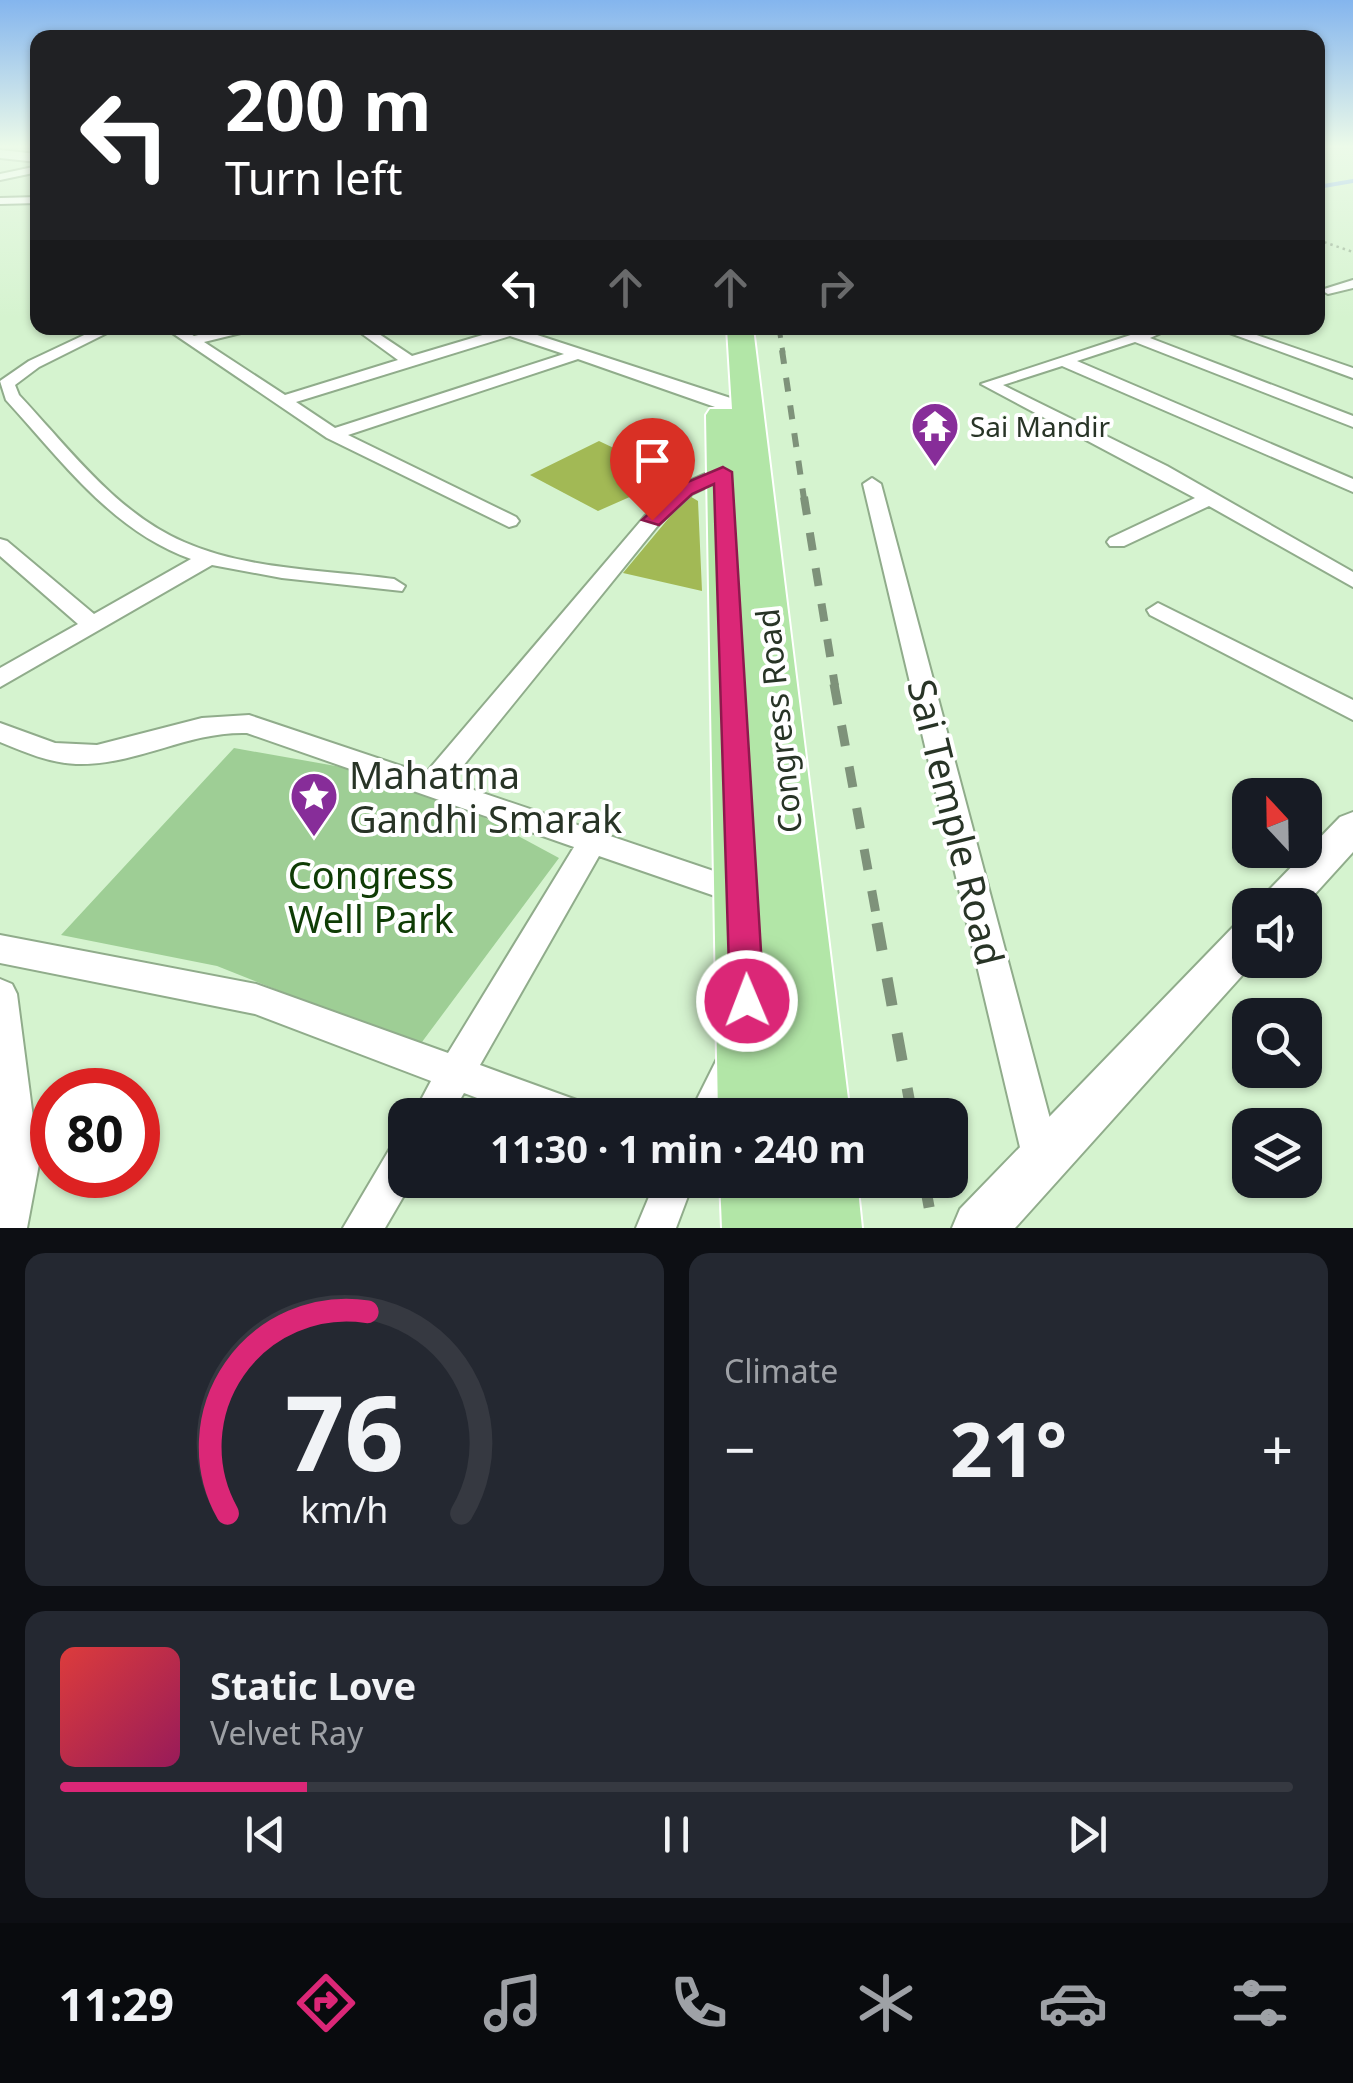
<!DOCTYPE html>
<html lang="en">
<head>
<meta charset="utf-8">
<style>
  body { margin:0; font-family:"Noto Sans",sans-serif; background:#242831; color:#f1f3f6; height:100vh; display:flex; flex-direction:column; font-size:38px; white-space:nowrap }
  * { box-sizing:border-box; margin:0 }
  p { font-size:32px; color:#9ea1a6 }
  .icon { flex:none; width:55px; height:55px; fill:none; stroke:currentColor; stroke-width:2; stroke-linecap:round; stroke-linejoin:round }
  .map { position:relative; height:1228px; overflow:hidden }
  .panel { display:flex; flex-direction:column; gap:25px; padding:25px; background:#0d0f14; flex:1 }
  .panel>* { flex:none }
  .top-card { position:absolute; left:30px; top:30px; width:1295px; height:305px; border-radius:20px; box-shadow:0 2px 8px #0004; background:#202124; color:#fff; overflow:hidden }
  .needle { width:65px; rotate:338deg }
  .tools { position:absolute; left:1232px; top:778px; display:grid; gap:20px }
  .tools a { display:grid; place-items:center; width:90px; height:90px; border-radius:20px; background:#171b24; box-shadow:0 2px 8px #0004; font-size:50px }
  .speed { position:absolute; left:30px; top:1068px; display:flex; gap:20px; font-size:50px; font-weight:700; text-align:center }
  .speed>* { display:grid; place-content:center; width:130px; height:130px; border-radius:50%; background:#171b24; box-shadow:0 2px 8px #0004; line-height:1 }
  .speed .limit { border:15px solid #d22; background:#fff; color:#111 }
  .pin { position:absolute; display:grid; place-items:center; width:85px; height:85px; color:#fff; margin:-102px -42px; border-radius:50% 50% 50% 0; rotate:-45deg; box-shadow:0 0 10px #0007 }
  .pin .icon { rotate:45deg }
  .me { position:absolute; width:110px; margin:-55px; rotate:359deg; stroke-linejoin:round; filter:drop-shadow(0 0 8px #0008) }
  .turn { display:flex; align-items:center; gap:35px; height:210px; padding:0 30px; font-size:45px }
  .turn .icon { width:130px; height:130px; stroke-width:2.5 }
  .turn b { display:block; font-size:70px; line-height:85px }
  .lanes { display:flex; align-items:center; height:95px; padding:0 30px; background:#0003; justify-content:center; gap:50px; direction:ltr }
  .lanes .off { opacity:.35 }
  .big { font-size:75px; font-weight:700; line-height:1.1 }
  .panel .card { flex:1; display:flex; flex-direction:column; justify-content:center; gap:15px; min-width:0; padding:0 35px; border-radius:20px; background:#242831 }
  .panel .dial { align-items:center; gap:0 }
  .dial svg { height:260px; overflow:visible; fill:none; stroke:#363941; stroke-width:7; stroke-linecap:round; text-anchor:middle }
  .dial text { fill:#f1f3f6; stroke:none }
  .song { display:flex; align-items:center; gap:30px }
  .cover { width:120px; height:120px; border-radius:15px; background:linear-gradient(135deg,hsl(0 70% 55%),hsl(330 70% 35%)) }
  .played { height:10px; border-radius:5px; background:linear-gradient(90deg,#db2777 20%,#363941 20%) }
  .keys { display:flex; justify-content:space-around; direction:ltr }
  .heat { display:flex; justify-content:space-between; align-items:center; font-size:55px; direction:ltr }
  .panel .tiles { flex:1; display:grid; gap:25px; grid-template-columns:1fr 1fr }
  .card:last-child { grid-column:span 2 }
  .trip { position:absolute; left:388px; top:1098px; width:580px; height:100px; border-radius:20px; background:#171b24; box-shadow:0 2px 8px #0004; font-weight:700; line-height:100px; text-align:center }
  .tabs { display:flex; height:160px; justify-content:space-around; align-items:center; background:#090b0e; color:#9ea1a6 }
  .tabs .icon { width:70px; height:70px }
  .tabs .current { color:#db2777 }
  .tabs b { font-size:45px; color:#f1f3f6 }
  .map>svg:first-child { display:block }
  .green { fill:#9ece95 }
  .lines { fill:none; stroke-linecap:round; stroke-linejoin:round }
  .stream { stroke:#8fb6f7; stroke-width:4 }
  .building { fill:#a2b955 }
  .minor-casing { stroke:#90ac8b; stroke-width:4 }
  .tertiary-casing { stroke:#90ac8b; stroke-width:4 }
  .trunk-casing { stroke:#fff; stroke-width:4 }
  .path { stroke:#9eb699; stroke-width:2.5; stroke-dasharray:2.5 4; stroke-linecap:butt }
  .minor { fill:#fff; fill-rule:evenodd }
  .tertiary { fill:#fff; fill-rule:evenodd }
  .trunk { fill:#b2e6a7; fill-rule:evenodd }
  .rail-far4 { stroke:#7e927a; stroke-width:5; stroke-dasharray:10 10; stroke-linecap:butt }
  .rail-far3 { stroke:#7e927a; stroke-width:6; stroke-dasharray:14 14; stroke-linecap:butt }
  .rail-far2 { stroke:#7e927a; stroke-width:8; stroke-dasharray:18 18; stroke-linecap:butt }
  .rail-far1 { stroke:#7e927a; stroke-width:9; stroke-dasharray:21 21; stroke-linecap:butt }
  .rail { stroke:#7e927a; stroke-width:11; stroke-dasharray:28 28; stroke-linecap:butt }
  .route { fill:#db2777; stroke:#8e194d; stroke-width:2.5 }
  .labels { text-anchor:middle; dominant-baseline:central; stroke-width:8; stroke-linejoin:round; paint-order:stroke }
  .far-poi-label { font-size:28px; fill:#283426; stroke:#fff; text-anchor:start }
  .street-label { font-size:32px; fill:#283426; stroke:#fff }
  .near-poi-label { font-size:38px; fill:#283426; stroke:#fff; text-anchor:start }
  .near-street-label { font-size:38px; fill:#283426; stroke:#fff }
  .near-park-label { font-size:38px; fill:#0f3c05; stroke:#fff }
</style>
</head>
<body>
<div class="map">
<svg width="1353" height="1228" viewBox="0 0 1353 1228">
  <rect width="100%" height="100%" fill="#d5f3cf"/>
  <path class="green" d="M234 748 415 780 559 858 419 1046 217 966 61 935Z"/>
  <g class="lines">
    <path class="stream" d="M1318 187 1353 181"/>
  </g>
  <path class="building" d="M599 441 675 477 598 511 530 475Z
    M688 495 698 501 702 591 623 573Z"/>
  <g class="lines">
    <g class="minor-casing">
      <path id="minor" d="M38 166V172L0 180V174Z
        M38 197V203L0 204V198Z
        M1353 280V288L1328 294 1321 290Z
        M99 328H117L39 367 15 385 19 395C68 447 116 513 184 542 247 570 326 570 394 579L405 586 402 591 282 578 212 565 0 687V668L78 624 0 556V539L7 541 94 614 191 559C112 531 61 460 6 400L0 381 29 361Z
        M165 328H181L194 336 229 328H251L249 331 204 342 285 395 398 360 354 328H370L412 356 506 328H527L525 331 755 406 747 411 715 407 578 359 348 435 516 517 519 521 516 525 509 527 327 438ZM510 336 564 354 335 428 296 402Z
        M702 328H719L720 329 713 333Z
        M1152 328H1172L1150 338 1353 416V427L1135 342 1077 361 1353 479V492L1062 366 1003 385 1167 466 1353 572V587L1209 506 1124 546H1110L1107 542 1110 538 1195 498 981 384Z
        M1216 328H1236L1353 368V378Z
        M723 466 732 472 730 476 692 494 659 524 450 782 755 885 759 894 755 903 744 906 599 856 480 1065 582 1102 587 1115H522L464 1093 451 1115H413L431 1081 255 1014 0 963V935L256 984 448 1053 574 847 247 733C188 731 135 766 76 764 50 763 24 752 0 742V723L55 743 97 745 202 718 249 715 425 774 645 516 678 486Z
        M872 478 881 484 1061 1160 1055 1173 1042 1179 1029 1173 1023 1160 863 484Z
        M1158 603 1353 700V720L1150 615 1147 610Z
        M0 979 12 984 17 994 39 1164 27 1228H0Z
        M731 1052 744 1057 749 1069 726 1115H689L718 1057Z
        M405 1139V1180H413L385 1228H343L392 1145Z
        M656 1180H694L676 1228H636Z"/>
    </g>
    <g class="tertiary-casing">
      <path id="tertiary" d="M0 150 38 154V162L0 158Z
        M1353 812V852L1305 905H1260L1266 893 1340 817Z
        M1250 920V960H1256L1015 1228H952L960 1209 1235 925Z"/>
    </g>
    <g class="trunk-casing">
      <path id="trunk" d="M727 328H753L850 1115H784L778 1031 784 1115H718L706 415 710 409H732Z
        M720 1180H788L790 1199 789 1180H857L862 1228H722Z"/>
    </g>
    <path class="path" d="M1318 240 1353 252"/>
    <use href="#minor" class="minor"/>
    <use href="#tertiary" class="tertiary"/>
    <use href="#trunk" class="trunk"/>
    <path class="rail-far4" d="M779 328 783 353"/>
    <path class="rail-far3" d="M782 350 804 499"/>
    <path class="rail-far2" d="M804 497 835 686"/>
    <path class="rail-far1" d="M834 684 878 925"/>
    <path class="rail" d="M877 923 912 1115
      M924 1180 933 1228"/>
  </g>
  <linearGradient id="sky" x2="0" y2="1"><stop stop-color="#84b5ee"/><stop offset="0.46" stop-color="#ecfae9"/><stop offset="1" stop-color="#ecfae9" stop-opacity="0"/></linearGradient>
  <rect width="1353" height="318" fill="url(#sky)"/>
  <path class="route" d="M723 467 732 472 764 1001 759 1012 747 1016 735 1012 730 1001 714 484 692 494 659 525 642 520 678 486Z"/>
  <defs>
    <g id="temple-pin" transform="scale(2.5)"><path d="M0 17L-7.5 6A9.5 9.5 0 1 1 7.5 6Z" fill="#872d99" stroke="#fff"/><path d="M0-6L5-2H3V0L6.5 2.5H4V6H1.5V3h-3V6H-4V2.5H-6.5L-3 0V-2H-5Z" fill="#fff"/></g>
    <g id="sight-pin" transform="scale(2.5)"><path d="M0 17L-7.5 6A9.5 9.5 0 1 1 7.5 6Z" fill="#872d99" stroke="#fff"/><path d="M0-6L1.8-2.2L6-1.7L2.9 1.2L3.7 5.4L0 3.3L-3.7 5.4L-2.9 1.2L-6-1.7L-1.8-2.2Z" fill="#fff"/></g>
  </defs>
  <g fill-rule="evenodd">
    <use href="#temple-pin" x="935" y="426"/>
    <use href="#sight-pin" x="314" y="796"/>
  </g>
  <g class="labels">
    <g class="far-poi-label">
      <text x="970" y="426">Sai Mandir</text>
    </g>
    <g class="street-label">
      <text transform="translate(778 721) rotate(-96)">Congress Road</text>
    </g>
    <g class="near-poi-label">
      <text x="349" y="774">Mahatma<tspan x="349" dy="44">Gandhi Smarak</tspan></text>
    </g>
    <g class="near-street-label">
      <text transform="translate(957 822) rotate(76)">Sai Temple Road</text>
    </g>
    <g class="near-park-label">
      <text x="371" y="874">Congress<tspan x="371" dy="44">Well Park</tspan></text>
    </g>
  </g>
</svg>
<div class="tools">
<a><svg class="needle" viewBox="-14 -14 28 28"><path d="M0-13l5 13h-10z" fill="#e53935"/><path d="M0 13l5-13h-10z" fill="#9ea1a6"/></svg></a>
<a><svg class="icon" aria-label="sound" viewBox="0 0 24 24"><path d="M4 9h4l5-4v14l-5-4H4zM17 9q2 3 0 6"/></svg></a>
<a><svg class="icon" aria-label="search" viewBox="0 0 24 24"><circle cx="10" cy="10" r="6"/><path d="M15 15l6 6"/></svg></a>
<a><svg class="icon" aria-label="layers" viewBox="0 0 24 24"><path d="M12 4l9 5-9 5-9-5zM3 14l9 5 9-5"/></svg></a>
</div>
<div class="speed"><div class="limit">80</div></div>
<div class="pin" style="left:652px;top:520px;background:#d93025"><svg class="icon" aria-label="arrive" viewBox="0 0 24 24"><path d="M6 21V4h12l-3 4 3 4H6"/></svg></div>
<svg class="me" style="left:747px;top:1001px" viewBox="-20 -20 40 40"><circle r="17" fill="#db2777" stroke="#fff" stroke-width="3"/><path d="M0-11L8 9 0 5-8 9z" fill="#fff"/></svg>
<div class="trip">11:30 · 1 min · 240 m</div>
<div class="top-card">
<div class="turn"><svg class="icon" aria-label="left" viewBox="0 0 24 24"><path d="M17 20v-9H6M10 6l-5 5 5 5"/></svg><div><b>200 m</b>Turn left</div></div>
<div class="lanes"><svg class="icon" aria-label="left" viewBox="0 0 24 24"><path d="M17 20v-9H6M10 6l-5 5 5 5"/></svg><svg class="icon off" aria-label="ahead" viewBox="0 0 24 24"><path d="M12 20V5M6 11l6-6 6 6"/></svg><svg class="icon off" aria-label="ahead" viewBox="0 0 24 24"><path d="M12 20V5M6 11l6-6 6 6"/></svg><svg class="icon off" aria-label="right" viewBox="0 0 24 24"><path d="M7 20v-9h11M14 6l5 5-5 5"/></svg></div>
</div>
</div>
<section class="panel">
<div class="tiles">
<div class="card dial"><svg viewBox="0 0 100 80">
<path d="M14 69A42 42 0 1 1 86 69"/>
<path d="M14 69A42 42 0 0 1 57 7" stroke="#db2777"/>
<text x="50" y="56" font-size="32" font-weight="700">76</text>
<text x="50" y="72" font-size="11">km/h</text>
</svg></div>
<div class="card"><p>Climate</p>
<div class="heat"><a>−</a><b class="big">21°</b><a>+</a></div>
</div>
<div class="card">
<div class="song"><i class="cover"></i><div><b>Static Love</b><p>Velvet Ray</p></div></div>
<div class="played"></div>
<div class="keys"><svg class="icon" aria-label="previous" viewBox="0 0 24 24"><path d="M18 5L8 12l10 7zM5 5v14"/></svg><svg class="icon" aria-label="pause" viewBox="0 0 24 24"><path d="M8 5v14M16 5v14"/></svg><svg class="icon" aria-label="next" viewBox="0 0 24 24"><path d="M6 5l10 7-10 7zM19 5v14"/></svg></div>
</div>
</div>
</section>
<nav class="tabs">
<b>11:29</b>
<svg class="icon current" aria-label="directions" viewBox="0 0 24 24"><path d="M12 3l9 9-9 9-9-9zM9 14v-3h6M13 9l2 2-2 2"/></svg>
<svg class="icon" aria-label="music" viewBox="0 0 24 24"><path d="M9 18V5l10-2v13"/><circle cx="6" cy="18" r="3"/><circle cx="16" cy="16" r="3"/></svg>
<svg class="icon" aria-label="phone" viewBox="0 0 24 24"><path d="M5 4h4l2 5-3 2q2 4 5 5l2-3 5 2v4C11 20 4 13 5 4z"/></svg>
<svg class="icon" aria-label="climate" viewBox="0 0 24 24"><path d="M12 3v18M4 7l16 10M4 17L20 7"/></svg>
<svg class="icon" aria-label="car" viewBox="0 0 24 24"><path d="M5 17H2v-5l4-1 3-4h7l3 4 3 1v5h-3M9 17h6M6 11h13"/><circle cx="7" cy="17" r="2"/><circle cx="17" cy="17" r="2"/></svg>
<svg class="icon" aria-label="filters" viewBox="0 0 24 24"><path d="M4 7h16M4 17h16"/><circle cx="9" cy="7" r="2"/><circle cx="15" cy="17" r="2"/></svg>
</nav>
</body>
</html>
